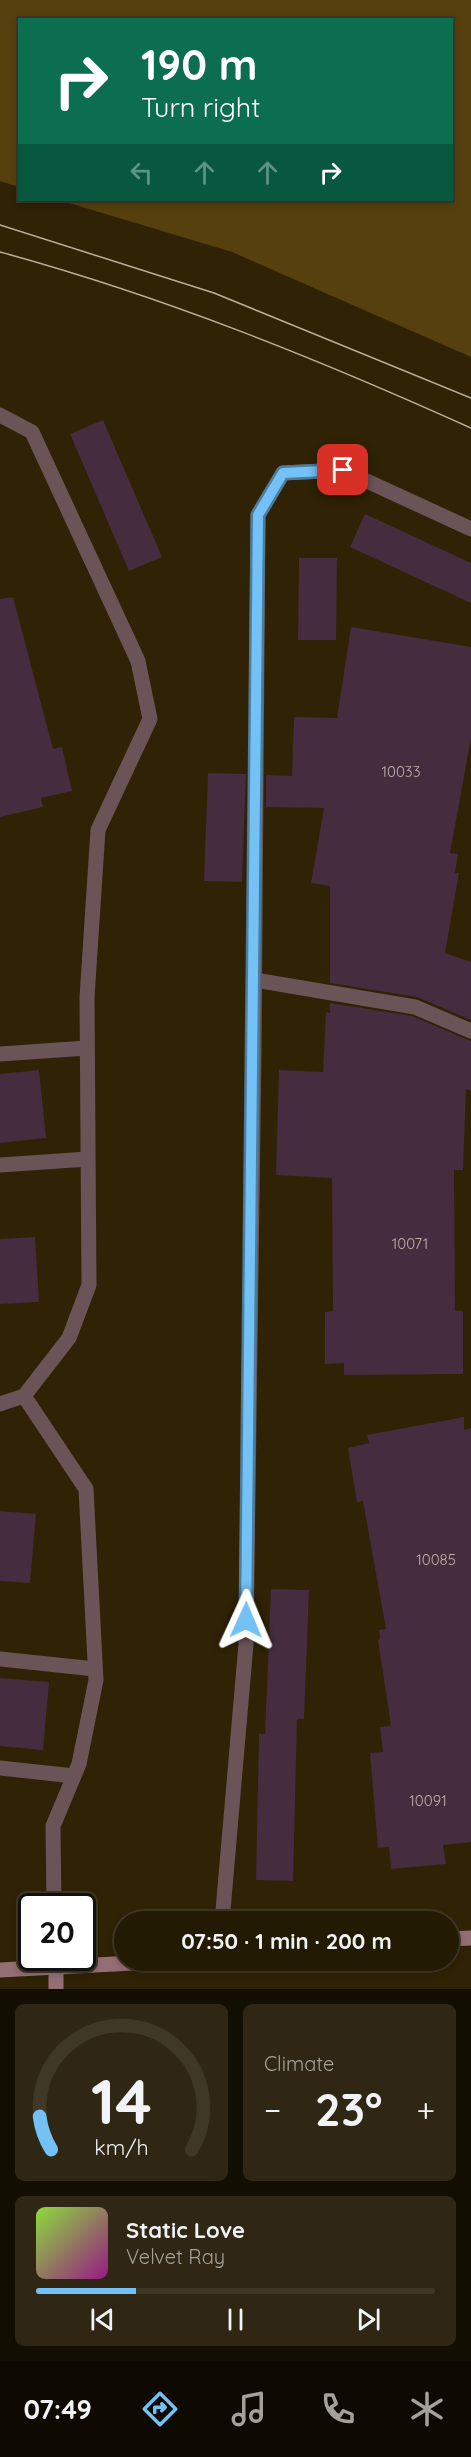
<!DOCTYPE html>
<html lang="en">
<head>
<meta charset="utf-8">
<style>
  body { margin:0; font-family:Quicksand,sans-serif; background:#2f2713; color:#f1f3f6; height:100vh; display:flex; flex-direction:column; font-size:22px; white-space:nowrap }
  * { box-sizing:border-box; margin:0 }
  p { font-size:20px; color:#a3a19a }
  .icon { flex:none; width:33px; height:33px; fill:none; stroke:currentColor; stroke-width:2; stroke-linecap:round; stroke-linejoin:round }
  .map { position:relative; height:1989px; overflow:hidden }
  .sheet { display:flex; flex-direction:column; gap:15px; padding:15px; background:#130e02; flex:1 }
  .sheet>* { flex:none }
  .guide { position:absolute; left:18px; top:18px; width:435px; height:183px; border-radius:0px; box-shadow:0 3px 9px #0003,0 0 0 2px #403826; background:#0b6e4f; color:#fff; overflow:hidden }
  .speed { position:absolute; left:18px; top:1893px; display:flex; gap:12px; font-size:30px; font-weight:700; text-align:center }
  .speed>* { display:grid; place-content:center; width:78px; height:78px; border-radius:50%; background:#231a04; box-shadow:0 3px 9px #0003,0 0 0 2px #403826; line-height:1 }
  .speed .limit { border:3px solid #111; border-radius:9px; background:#fff; color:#111 }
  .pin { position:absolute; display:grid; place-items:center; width:51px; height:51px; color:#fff; margin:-26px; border-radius:12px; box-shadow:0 3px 9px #0006 }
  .me { position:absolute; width:66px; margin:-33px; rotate:1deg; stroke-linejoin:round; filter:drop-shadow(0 0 4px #0008) }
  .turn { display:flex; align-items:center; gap:21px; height:126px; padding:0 24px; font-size:27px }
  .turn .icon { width:78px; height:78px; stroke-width:2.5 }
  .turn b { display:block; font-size:42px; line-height:51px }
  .lanes { display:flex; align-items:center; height:57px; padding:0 24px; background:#0003; justify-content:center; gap:30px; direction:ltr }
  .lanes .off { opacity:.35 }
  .big { font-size:45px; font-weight:800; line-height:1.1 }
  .sheet .card { flex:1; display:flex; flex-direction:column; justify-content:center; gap:9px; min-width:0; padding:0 21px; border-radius:9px; background:#2f2713 }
  .sheet .dial { align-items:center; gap:0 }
  .dial svg { height:156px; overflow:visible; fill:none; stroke:#403826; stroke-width:7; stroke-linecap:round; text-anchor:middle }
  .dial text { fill:#f1f3f6; stroke:none }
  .song { display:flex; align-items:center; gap:18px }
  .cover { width:72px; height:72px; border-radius:9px; background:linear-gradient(135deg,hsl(90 70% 55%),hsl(310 70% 35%)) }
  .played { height:6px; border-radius:3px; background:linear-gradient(90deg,#73c1f5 25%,#403826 25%) }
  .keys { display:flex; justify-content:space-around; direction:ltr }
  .heat { display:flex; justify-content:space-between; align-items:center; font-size:33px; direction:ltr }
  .sheet .tiles { flex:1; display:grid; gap:15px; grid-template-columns:1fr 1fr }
  .card:last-child { grid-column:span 2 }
  .trip { position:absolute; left:114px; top:1911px; width:345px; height:60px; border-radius:30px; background:#231a04; box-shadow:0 3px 9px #0003,0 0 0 2px #403826; font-weight:800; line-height:60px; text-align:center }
  .dock { display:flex; height:96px; justify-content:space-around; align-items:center; background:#0e0a02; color:#a3a19a }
  .dock .icon { width:42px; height:42px }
  .dock .current { color:#73c1f5 }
  .dock b { font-size:27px; color:#f1f3f6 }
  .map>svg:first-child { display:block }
  .green { fill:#55400e }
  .building { fill:#452c3f }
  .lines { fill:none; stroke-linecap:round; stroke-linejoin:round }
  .service { stroke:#6b5458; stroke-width:15 }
  .secondary { stroke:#936e75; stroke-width:15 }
  .tram { stroke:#b9b09c; stroke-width:1.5 }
  .route-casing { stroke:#4b7d9f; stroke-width:15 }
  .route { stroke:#73c1f5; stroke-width:10 }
  .labels { text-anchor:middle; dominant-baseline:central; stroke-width:4.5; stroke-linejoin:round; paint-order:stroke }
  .number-label { font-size:15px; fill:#bdb1a9 }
</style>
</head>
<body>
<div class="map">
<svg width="471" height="1989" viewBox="0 0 471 1989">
  <rect width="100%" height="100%" fill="#2f2205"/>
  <path class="green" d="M0 0H471V357L232 252 59 200H452V20H20L19 187 0 181Z"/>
  <path class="building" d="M103 420 162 557 129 571 70 434Z
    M365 514 471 563V603L350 547Z
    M299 558H337L336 640H298Z
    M13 597 53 749 62 747 72 791 41 798 43 807 0 817V599Z
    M351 627 471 647V738L450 853 458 854 455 873H459L445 953 471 962V1020L417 997 330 983V886L311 883 324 808 266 807V775L292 776 294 717 337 718Z
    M208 773 246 774 242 882 204 881Z
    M330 1003 412 1016 471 1041V1091L466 1089 463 1170H454L455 1311H463V1374L344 1375V1363L325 1364V1312L333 1311 332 1178 276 1175 279 1070 323 1072 326 1012 330 1013Z
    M39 1070 46 1138 0 1143V1074Z
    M35 1237 39 1302 0 1304V1239Z
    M464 1417V1430L471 1428V1842L443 1845 446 1864 391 1869 389 1847 378 1848 370 1753 383 1752 380 1727 391 1726 378 1640 380 1639 379 1630 386 1629 363 1501 357 1502 348 1448 369 1443 367 1435Z
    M0 1511 36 1514 30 1583 0 1581Z
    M271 1589 309 1590 304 1719H297L293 1881 256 1880 259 1734H265Z
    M0 1678 49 1682 43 1750 0 1746Z"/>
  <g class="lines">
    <path class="service" d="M0 415 32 432 138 661 150 719 98 830 87 997 89 1285 69 1338 24 1396 86 1489 96 1680 79 1764 53 1826 54 1906
      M255 980 415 1007 471 1031
      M0 1054 87 1048
      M0 1165 88 1159
      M0 1404 24 1396
      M0 1659 95 1669
      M0 1768 74 1776
      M222 1922 246 1644 254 1049 258 515 283 473 343 470 471 529"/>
    <path class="secondary" d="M448 1939 471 1938
      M56 1968V1989
      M0 1970 190 1960"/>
    <path class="tram" d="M0 225 214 293 471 398
      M0 252C162 296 318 359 471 428"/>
  </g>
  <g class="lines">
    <g class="route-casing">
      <path id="route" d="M246 1620 258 515 283 473 343 470"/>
    </g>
    <use href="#route" class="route"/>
  </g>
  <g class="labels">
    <g class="number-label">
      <text x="401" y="771">10033</text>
      <text x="410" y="1243">10071</text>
      <text x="436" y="1559">10085</text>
      <text x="428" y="1800">10091</text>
    </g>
  </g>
</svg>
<div class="speed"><div class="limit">20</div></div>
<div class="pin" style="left:343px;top:470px;background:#d93025"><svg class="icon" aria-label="arrive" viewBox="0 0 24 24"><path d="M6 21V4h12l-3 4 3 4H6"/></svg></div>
<svg class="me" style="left:246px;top:1620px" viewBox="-20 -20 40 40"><path d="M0-17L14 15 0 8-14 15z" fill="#73c1f5" stroke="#fff" stroke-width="4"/></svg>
<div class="trip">07:50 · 1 min · 200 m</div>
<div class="guide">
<div class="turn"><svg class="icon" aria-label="right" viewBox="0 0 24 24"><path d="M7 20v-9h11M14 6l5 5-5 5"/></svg><div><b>190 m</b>Turn right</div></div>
<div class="lanes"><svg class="icon off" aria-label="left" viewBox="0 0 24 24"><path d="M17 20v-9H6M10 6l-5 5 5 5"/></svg><svg class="icon off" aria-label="ahead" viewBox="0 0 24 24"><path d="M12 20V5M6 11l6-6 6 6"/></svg><svg class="icon off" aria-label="ahead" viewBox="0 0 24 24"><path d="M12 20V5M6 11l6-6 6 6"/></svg><svg class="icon" aria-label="right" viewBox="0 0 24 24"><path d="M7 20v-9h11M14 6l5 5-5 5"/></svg></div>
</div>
</div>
<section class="sheet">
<div class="tiles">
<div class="card dial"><svg viewBox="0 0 100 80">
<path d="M14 69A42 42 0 1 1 86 69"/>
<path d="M14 69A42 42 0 0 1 8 52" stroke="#73c1f5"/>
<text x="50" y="56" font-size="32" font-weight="700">14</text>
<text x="50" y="72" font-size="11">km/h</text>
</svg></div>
<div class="card"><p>Climate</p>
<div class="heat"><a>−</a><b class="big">23°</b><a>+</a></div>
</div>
<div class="card">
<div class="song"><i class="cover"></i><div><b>Static Love</b><p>Velvet Ray</p></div></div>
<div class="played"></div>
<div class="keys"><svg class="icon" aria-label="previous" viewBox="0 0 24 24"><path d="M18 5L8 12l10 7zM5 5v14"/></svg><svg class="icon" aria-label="pause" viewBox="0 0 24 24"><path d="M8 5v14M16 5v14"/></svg><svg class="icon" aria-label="next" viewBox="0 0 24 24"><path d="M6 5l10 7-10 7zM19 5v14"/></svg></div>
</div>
</div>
</section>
<nav class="dock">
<b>07:49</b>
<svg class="icon current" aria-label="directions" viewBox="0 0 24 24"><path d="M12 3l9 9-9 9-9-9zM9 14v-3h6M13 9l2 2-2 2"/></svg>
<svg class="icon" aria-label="music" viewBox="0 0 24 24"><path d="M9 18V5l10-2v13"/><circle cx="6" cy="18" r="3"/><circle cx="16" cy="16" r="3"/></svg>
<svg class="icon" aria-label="phone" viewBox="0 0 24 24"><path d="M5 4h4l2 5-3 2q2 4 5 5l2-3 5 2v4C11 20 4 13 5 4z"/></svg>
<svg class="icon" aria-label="climate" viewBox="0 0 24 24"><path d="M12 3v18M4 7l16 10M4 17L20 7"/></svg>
</nav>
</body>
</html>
